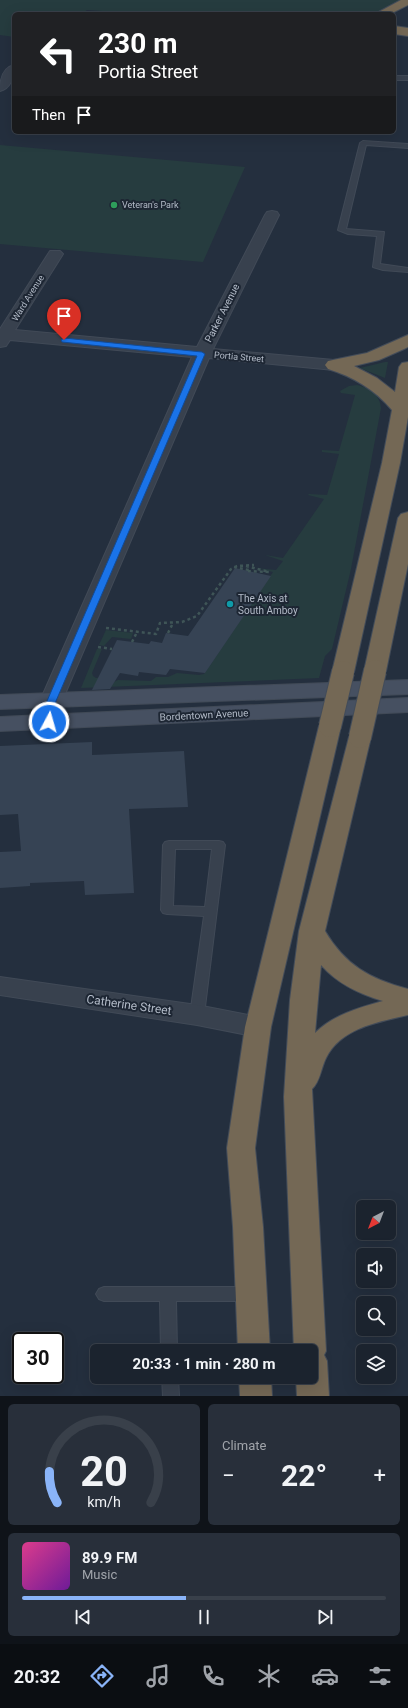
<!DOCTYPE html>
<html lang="en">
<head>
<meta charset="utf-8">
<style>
  body { margin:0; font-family:Roboto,sans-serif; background:#282f3a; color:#f1f3f6; height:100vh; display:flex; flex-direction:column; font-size:15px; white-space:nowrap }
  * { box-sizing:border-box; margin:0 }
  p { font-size:13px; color:#a0a4aa }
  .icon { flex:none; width:22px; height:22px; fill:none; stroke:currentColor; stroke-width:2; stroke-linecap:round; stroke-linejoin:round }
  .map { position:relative; height:1396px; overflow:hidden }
  .panel { display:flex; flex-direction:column; gap:8px; padding:8px; background:#0f1319; flex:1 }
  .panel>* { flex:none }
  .banner { position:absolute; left:12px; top:12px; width:384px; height:122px; border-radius:6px; box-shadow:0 4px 16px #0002,0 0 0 1px #39404a; background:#202124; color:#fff; overflow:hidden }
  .needle { width:26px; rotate:222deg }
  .buttons { position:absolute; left:356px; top:1200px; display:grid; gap:8px }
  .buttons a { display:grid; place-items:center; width:40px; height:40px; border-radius:6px; background:#1b232e; box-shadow:0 4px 16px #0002,0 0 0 1px #39404a; font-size:20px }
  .speed { position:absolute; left:12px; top:1332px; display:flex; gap:8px; font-size:20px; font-weight:700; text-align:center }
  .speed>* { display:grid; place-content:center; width:52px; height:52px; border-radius:50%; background:#1b232e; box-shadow:0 4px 16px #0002,0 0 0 1px #39404a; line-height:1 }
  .speed .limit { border:2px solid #111; border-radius:6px; background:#fff; color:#111 }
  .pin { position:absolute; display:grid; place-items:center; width:34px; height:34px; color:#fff; margin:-41px -17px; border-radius:50% 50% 50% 0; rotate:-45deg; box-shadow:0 0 4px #0007 }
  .pin .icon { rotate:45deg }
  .me { position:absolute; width:44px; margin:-22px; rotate:6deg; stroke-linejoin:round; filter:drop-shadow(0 0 3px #0008) }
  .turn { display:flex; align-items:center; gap:14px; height:84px; padding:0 20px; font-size:18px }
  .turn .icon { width:52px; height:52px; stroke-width:2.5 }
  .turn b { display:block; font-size:28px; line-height:34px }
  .then { display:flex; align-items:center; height:38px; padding:0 20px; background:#0003; gap:8px; font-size:15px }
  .big { font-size:30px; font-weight:700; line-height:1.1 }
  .panel .card { flex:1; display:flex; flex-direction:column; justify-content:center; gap:6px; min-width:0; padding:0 14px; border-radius:6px; background:#282f3a }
  .panel .dial { align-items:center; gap:0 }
  .dial svg { height:104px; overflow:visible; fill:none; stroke:#39404a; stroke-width:7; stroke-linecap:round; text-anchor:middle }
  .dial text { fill:#f1f3f6; stroke:none }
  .song { display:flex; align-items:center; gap:12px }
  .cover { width:48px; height:48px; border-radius:6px; background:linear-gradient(135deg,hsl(330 70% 55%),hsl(280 70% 35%)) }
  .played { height:4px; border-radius:2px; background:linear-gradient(90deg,#8ab4f8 45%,#39404a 45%) }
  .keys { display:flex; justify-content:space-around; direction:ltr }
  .heat { display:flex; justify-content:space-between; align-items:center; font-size:22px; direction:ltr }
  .panel .tiles { flex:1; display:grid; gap:8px; grid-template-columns:1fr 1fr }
  .card:last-child { grid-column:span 2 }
  .trip { position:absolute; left:90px; top:1344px; width:228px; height:40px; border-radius:6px; background:#1b232e; box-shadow:0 4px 16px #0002,0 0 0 1px #39404a; font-weight:700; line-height:40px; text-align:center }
  .dock { display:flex; height:64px; justify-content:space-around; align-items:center; background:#0b0e12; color:#a0a4aa }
  .dock .icon { width:28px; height:28px }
  .dock .current { color:#8ab4f8 }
  .dock b { font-size:18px; color:#f1f3f6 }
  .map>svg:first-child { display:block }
  .green { fill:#263c3f }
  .building { fill:#364354 }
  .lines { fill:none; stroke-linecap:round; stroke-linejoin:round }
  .lane-casing { stroke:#414a57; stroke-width:2 }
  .street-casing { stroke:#414a57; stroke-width:2 }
  .secondary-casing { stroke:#414a57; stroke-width:2 }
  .highway-casing { stroke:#434c59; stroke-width:2 }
  .path { stroke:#3f5557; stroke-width:2.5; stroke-dasharray:3 3; stroke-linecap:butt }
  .lane { fill:#38414e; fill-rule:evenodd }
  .street { fill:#38414e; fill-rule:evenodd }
  .secondary { fill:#465061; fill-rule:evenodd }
  .highway { fill:#746855; fill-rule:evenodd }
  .highway-bridge-casing { stroke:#434c59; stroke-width:24; stroke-linecap:butt }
  .highway-bridge { stroke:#746855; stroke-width:22 }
  .route { fill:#1a73e8; stroke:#114b97 }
  .leisure-dot { fill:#2e9e5b; stroke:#1d2633; stroke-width:1.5 }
  .culture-dot { fill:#0f9aa8; stroke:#1d2633; stroke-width:1.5 }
  .labels { text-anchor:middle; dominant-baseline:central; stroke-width:4; stroke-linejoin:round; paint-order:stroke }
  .far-poi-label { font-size:9px; fill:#b4bcc9; stroke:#1d2633; text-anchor:start }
  .far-street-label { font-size:9px; fill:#b4bcc9; stroke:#1d2633 }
  .street-label { font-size:10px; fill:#b4bcc9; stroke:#1d2633 }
  .poi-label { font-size:10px; fill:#b4bcc9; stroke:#1d2633; text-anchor:start }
  .near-street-label { font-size:12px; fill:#b4bcc9; stroke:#1d2633 }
</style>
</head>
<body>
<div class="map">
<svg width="408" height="1396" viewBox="0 0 408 1396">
  <rect width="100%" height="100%" fill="#242f3e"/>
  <path class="green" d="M0 0H404L387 14H148L87 10 81 14H14V37L0 35Z
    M0 145 245 167 203 262 0 244Z
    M385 362H388L385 378 360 368Z
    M357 385C369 388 380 394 381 408L351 569 332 649 325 656 319 678 81 688 97 649H102L92 673 93 676 96 678 105 677 112 683 118 680 151 681 156 677H168L177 673 199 675 204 674 273 572 255 568 276 570 283 561 265 555 283 558 324 499 308 495 309 494 327 495 339 454 322 452V450L339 451 355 395 341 393 340 391 349 386Z
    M106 630 133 633 131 639 112 637 104 646 99 645Z"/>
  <path class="building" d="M235 568 271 576 205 673 170 669 166 675 139 672 138 676 120 673 110 689 92 690 117 640 149 644 151 641 162 643 166 633 188 636Z
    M92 742V755L184 751 188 807 129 809 134 893 85 895 84 881 30 883V886L0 888V852L21 851 18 814 0 815V746Z"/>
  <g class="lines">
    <g class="lane-casing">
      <path id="lane" d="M394 76H408V80H394Z
        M363 141 408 144V148L366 145 346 229 384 232 380 264 408 268V272L383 270 373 267 377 236 348 234 338 230 360 143Z
        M169 841H219L223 842 225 845 204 1015 202 1018 197 1020 192 1018 190 1015 204 916 167 914 163 913 161 910 163 845 165 842ZM175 849H212L205 907 173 906Z
        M104 1287H251L256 1289 259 1294 256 1299 251 1301H176L177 1351H161L160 1301H104L99 1299 96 1294 99 1289Z
        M162 1377H178L179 1396H163Z"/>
    </g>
    <g class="street-casing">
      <path id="street" d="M14 65C14 76 12 88 0 91 0 80 2 68 14 65Z
        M272 211 277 212 279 215 213 349 334 360 340 361 343 365 340 369 334 370 209 358 62 701 60 722 57 727 49 729 41 727 38 722 40 701 192 357 10 340 6 346 0 347V329L50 251H60L63 254 15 330 197 347 265 215 267 212Z
        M0 977 197 1005 258 1017 268 1020 271 1027 268 1034 258 1037 197 1025 0 995Z"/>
    </g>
    <g class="secondary-casing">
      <path id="secondary" d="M408 680V694L0 709V695Z
        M408 698V712L0 731V717Z"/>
    </g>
    <g class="highway-casing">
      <path id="highway" d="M401 0H408V5L390 14H375Z
        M394 26 408 28V36L394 34Z
        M408 335V347L404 349 379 360 354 366 377 378 395 392 399 367 402 363 408 362V417L400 463 354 672 351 677 343 678 335 677 332 672 382 463 392 410C374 389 354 377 328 369L325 365 328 361 367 353Z
        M408 512V564L386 671 383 676 375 677 367 676 364 671 398 518 401 514Z
        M330 719 338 721 341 726 271 1027 255 1148 263 1227 270 1351H238L233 1227 227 1148 245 1027 319 726 322 721Z
        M360 730 368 732 371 737 325 931C345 965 370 979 408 989V1015C378 1022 341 1028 326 1058 321 1068 320 1082 312 1089L326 1351 324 1355 327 1361 329 1396H297L296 1377H311V1351H294L284 1097 290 1000 299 931 349 737 352 732ZM321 965C338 984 359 994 383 1001 358 1008 333 1015 315 1033Z
        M239 1377H271L272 1396H240Z"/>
    </g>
    <path class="path" d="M246 566 269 572 248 571
      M234 567 249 570
      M106 628 156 634 160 623 182 622 197 616 231 569 237 566 254 565
      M168 633 173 623
      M132 642 137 632
      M98 647 112 649"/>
    <use href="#lane" class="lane"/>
    <use href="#street" class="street"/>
    <use href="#secondary" class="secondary"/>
    <use href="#highway" class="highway"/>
    <g class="highway-bridge-casing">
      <path id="highway-bridge" d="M330 726 343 672
        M360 737 375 671"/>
    </g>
    <use href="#highway-bridge" class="highway-bridge"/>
  </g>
  <path class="route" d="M64 338 202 352 205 354 56 701 53 722 49 725 44 722 47 701 197 356 62 342 61 340Z"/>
  <circle class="leisure-dot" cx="114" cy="205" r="4"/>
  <circle class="culture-dot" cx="230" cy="604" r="4"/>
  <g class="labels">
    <g class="far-poi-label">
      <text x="122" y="205">Veteran's Park</text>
    </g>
    <g class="far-street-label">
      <text transform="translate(28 298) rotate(-58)">Ward Avenue</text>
      <text transform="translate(239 357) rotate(5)">Portia Street</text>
    </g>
    <g class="street-label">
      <text transform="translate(222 313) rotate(-63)">Parker Avenue</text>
      <text transform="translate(204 715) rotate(-3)">Bordentown Avenue</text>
    </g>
    <g class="poi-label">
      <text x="238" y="598">The Axis at<tspan x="238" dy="12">South Amboy</tspan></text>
    </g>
    <g class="near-street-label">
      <text transform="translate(129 1005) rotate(8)">Catherine Street</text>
    </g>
  </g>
</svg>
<div class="buttons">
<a><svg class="needle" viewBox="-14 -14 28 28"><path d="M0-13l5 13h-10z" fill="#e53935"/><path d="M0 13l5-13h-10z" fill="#a0a4aa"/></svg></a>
<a><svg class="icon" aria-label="sound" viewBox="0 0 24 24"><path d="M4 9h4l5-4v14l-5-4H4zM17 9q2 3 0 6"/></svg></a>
<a><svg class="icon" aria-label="search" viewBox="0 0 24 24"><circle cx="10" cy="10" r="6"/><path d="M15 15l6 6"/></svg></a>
<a><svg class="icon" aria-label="layers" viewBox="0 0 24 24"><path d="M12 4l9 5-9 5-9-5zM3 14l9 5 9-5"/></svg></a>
</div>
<div class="speed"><div class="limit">30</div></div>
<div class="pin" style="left:64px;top:340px;background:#d93025"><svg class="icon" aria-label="arrive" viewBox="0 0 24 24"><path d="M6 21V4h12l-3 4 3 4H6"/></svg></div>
<svg class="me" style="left:49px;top:722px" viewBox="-20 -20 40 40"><circle r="17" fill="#1a73e8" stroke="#fff" stroke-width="3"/><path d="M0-11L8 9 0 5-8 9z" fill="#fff"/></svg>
<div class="trip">20:33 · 1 min · 280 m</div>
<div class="banner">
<div class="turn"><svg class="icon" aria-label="left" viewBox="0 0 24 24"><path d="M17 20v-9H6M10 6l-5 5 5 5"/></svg><div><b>230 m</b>Portia Street</div></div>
<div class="then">Then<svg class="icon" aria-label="arrive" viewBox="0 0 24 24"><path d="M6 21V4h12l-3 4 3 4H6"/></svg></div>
</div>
</div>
<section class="panel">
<div class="tiles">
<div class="card dial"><svg viewBox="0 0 100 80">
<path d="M14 69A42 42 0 1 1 86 69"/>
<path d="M14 69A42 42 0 0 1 8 45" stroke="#8ab4f8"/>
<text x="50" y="56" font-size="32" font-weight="700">20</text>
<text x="50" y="72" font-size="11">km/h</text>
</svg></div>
<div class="card"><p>Climate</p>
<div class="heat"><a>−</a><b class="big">22°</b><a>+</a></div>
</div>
<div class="card">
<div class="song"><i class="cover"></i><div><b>89.9 FM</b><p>Music</p></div></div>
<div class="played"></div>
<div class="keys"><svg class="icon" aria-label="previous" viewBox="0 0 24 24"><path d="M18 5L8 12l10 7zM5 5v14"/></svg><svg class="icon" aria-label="pause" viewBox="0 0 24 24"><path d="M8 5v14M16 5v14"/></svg><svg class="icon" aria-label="next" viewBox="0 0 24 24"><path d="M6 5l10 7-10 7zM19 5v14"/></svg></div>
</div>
</div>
</section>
<nav class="dock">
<b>20:32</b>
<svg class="icon current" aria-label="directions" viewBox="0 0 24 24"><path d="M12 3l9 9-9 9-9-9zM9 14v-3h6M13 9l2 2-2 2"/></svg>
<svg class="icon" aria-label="music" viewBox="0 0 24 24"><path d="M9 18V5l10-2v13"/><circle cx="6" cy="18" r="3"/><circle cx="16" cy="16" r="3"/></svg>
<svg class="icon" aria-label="phone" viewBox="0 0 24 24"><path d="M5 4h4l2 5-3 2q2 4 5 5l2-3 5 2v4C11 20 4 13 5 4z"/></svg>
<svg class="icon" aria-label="climate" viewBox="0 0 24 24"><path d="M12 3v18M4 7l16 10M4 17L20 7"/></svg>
<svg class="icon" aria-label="car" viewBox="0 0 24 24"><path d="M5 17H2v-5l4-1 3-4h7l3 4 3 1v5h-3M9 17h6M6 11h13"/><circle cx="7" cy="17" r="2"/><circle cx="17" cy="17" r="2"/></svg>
<svg class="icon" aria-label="filters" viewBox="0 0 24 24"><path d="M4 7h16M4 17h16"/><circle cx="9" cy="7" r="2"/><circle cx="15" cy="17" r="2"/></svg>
</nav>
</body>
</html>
